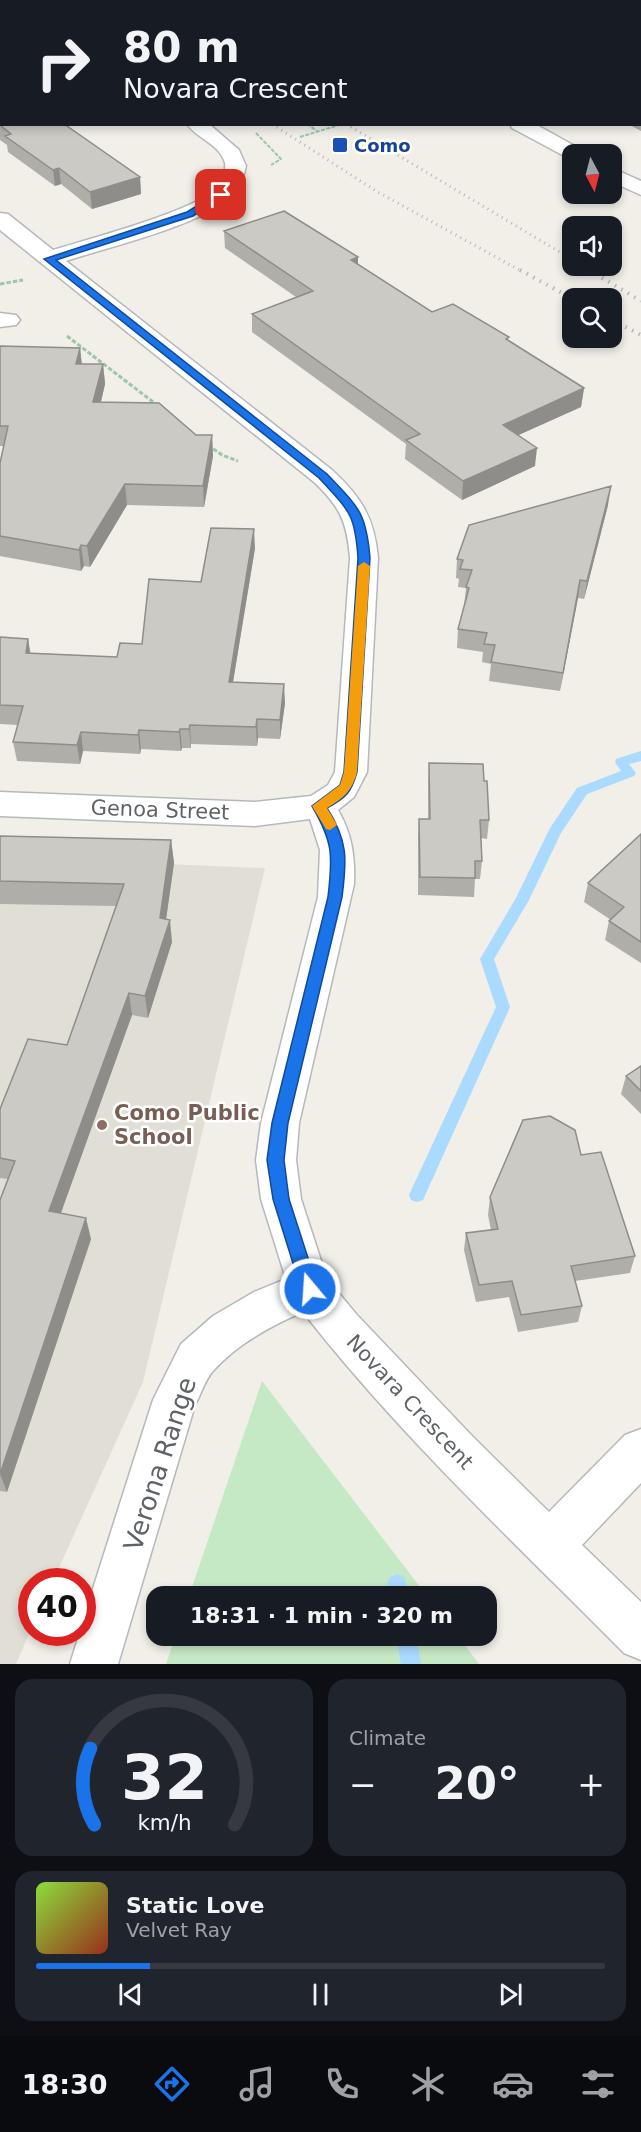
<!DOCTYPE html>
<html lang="en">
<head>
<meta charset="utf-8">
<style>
  body { margin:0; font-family:"DejaVu Sans",sans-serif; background:#20242c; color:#f1f3f6; height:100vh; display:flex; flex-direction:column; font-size:22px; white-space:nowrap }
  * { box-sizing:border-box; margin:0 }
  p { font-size:20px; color:#9ea1a6 }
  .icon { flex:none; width:33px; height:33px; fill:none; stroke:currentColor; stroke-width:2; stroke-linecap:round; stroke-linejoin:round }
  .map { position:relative; height:1664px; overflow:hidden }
  .panel { display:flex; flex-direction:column; gap:15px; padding:15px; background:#0d0f14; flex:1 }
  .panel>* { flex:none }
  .guide { position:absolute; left:0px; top:0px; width:642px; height:126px; box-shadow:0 3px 9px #0003; background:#171b24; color:#f1f3f6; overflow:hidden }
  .needle { width:39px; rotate:173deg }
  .tools { position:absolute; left:562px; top:144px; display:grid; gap:12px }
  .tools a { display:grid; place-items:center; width:60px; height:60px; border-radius:12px; background:#171b24; box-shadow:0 3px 9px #0003; font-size:30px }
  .speed { position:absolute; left:18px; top:1568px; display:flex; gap:12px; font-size:30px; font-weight:700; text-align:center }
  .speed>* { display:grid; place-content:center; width:78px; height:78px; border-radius:50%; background:#171b24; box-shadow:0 3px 9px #0003; line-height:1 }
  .speed .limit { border:9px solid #d22; background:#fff; color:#111 }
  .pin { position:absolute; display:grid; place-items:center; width:51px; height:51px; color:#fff; margin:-26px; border-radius:12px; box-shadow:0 3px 9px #0006 }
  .me { position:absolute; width:66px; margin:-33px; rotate:342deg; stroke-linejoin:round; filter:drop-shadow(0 0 4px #0008) }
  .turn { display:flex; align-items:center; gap:21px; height:126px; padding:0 24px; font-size:27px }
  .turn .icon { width:78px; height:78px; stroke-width:2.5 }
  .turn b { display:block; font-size:42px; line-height:51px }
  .big { font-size:45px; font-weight:700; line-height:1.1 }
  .panel .widget { flex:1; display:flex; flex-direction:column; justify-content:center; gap:9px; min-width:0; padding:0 21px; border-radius:18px; background:#20242c }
  .panel .dial { align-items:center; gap:0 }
  .dial svg { height:156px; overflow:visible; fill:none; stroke:#363941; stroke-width:7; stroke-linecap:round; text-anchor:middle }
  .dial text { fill:#f1f3f6; stroke:none }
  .song { display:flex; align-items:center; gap:18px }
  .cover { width:72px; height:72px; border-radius:9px; background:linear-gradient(135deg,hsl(90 70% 55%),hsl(10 70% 35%)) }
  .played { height:6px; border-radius:3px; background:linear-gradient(90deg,#1a73e8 20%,#363941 20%) }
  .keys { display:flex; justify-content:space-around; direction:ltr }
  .heat { display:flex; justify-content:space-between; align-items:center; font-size:33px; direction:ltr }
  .panel .tiles { flex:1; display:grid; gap:15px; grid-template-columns:1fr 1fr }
  .widget:last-child { grid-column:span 2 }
  .trip { position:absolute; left:146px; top:1586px; width:351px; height:60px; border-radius:18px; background:#171b24; box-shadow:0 3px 9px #0003; font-weight:700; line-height:60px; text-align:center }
  .tabs { display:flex; height:96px; justify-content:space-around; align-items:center; background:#090b0e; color:#9ea1a6 }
  .tabs .icon { width:42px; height:42px }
  .tabs .active { color:#1a73e8 }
  .tabs b { font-size:27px; color:#f1f3f6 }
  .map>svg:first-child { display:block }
  .education { fill:#e1ded6 }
  .green { fill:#c5e8c5 }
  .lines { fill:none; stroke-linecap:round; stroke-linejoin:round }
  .stream { fill:#aadaff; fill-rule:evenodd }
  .minor-casing { stroke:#b5b8bc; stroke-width:3 }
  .path-far1 { stroke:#9cc7a9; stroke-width:2; stroke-dasharray:4 1.5; stroke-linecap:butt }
  .path { stroke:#9cc7a9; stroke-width:3; stroke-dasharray:4.5 2; stroke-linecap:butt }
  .minor { fill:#fff; fill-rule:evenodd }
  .rail-far1 { stroke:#b6b7b8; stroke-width:3; stroke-dasharray:1 4.5; stroke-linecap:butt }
  .rail { stroke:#b6b7b8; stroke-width:4; stroke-dasharray:1.5 6; stroke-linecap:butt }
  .wall { fill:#afaea9 }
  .shaded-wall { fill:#8f8d8a }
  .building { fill:#cccac5; stroke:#8f8d8a; stroke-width:1.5 }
  .route { fill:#1a73e8; stroke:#114b97; stroke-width:1.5 }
  .slow { fill:#f59e0b }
  .transit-dot { fill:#1a4fb4; stroke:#fff; stroke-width:2 }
  .education-dot { fill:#8d6e63; stroke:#fff; stroke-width:2 }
  .labels { text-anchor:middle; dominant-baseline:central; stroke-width:5; stroke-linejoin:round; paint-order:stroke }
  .far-transit-label { font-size:18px; font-weight:bold; fill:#164399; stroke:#fff; text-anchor:start }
  .street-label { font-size:21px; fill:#5f6368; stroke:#fff }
  .education-label { font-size:21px; font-weight:bold; fill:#785e54; stroke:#fff; text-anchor:start }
  .near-street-label { font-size:26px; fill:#5f6368; stroke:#fff }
</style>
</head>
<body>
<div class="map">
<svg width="641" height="1664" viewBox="0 0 641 1664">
  <rect width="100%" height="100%" fill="#f1efe8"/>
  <path class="education" d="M0 857 265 868 143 1382 53 1581H32L31 1629 16 1664H0Z"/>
  <path class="green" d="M262 1381 427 1596H189Z
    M176 1635H457L479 1664H166Z"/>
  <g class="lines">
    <path class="stream" d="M641 751V761L629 764 636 773 634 776 587 794 561 833 529 900 494 959 510 1007 423 1200 417 1202 411 1200 409 1195 496 1007 480 959 516 898 550 828 577 788 621 771 615 762 616 759Z
      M397 1574 404 1577 409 1596H389L387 1584 390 1577Z
      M396 1635H416L421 1664H401Z"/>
    <g class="minor-casing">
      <path id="minor" d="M16 0H34V2H17Z
        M288 0H306L307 2H289Z
        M187 124H209L239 150 246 166C244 174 242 185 236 192 209 224 108 247 66 261L332 470C362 498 374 517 378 558L367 772 354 797 338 810C352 834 355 856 354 884L299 1123 296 1160 301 1199 327 1279 357 1315 473 1437 549 1512 625 1435 641 1429V1483L582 1545 641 1602V1660L624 1653C514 1542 399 1435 303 1312 270 1326 236 1345 213 1371 205 1380 201 1394 195 1405L118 1664H70L80 1632H82V1623L153 1400 181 1344 213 1316 254 1292 286 1279 261 1199 256 1160 261 1123 318 897 320 850 310 819 255 826 0 816V792L255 802 311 796 328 785 335 772 350 558C347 521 340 507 314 482L0 230V213L8 214 53 250C85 240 204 209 219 185 223 180 226 168 225 163 220 144 197 139 187 124Z
        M510 124H535L582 150 585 154H573V160L568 158 512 128Z
        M612 168 641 181V195L612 182Z
        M0 313 16 315 20 320 16 325 0 327Z"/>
    </g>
    <path class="path-far1" d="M307 124 317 131
      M256 133 281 159 271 165
      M300 137 339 125"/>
    <path class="path" d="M0 284 23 280
      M67 336 157 405
      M208 445 222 455 238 461"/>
    <use href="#minor" class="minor"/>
    <path class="rail-far1" d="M122 0 124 2
      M147 0 149 2
      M272 124 376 191 523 272
      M346 124 573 260
      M582 266 591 272"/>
    <path class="rail" d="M520 270 573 299
      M589 270 641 301
      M612 320 641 335"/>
  </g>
  <path class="wall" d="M374 0H637L639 2H376Z
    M640 48H641V131L628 124H640Z
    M0 82 2 124 140 177 141 194 92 209 61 184 55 186 8 152 7 145 0 140Z
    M224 231 358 264 432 312 509 337 508 340 584 388 581 407 518 435 535 466 462 500 405 459 406 444 252 332V314L296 297 225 248Z
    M0 346 80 348 82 364H103L105 384 101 402 196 435H212L213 456 204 507 127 505 90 567 84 566 81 571 0 556V463L4 446H0Z
    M608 505 584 599 578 598 560 691 489 681 491 664 482 662 483 652 457 648 458 629 464 606 466 588 458 587 459 579 456 578 457 559Z
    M255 548 233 682 285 703 280 739 258 738 257 746 191 744V748H182L181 751 141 749 140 754 83 751 80 764 17 761 13 742 18 725 0 724V637L28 639 30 653 117 657 142 644 201 582Z
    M429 763 484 781 489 820 487 839 481 838 482 861 480 879H475L474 897 418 895V838L419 819H428V782Z
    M641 834V963L605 940 609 921 611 920 584 902 588 883Z
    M0 836 171 840 174 863 166 919 172 942 148 1018 132 1015 61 1213 91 1239 7 1492 0 1491V1200L8 1179 0 1178V1109L67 1045 116 906 0 904Z
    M641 1066V1114L621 1094 626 1076Z
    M581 1155 635 1256 630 1273 575 1281 582 1306 578 1322 518 1332 509 1297 476 1302 464 1250 466 1233 491 1230 488 1215 490 1197Z"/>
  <path class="shaded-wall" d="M59 168 61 184 55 186 53 170Z
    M140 177 141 194 92 209 90 192Z
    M358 257V274L351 260Z
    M80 348 82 368 76 364Z
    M103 364 105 384 96 422 93 402Z
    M584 388 581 407 501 443 503 425Z
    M212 435 213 456 204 507 203 486Z
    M537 448 535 466 462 500 463 481Z
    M125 484 127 505 90 567 87 546Z
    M611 486 608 505 584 599 587 581Z
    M254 529 255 548 230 700 229 682Z
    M81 545 84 566 81 571 79 550Z
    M580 580 578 598 560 691 563 673Z
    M28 639 31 657 26 653Z
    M284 684 285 703 280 739V720Z
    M257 719 258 738 257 746 256 727Z
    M190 725 191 744V748L189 729Z
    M180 729 182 748 181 751 179 732Z
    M139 730 141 749 140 754 138 735Z
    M81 732 83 751 80 764 77 745Z
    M171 840 174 863 163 941 160 918Z
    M170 920 172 942 148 1018 145 996Z
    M129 993 132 1015 54 1232 49 1211Z
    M86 1218 91 1239 7 1492 0 1474Z"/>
  <path class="building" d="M393 0H637L639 2H396Z
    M640 65 641 66V114H640Z
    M0 82 2 83V124H64L140 177 90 192 59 168 53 170 5 136 11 134 0 125Z
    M284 211 358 257 351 260 432 312 453 304 509 337 506 339 584 388 503 425 537 448 463 481 406 440 420 434 252 314 313 291 224 231Z
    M0 346 80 348 76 364H103L93 402 159 403 196 435H212L203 486 125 484 87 546 81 545 79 550 0 536V463L8 426H0Z
    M611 486 587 581 580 580 563 673 491 662 495 645 484 644 487 633 458 629 469 588 466 587 472 570 460 569 463 560 457 559 469 525Z
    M211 528 254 529 229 682 284 684 280 720 257 719 256 727 190 725 189 729H180L179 732 139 730 138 735 81 732 77 745 13 742 23 706 0 705V637L28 639 26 653 117 657 120 643 142 644 149 579 201 582Z
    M429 763 483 764 484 781H487L489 820H480L482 861H475V878L420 877 419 819H430Z
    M641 834V942L609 921 624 907 588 883Z
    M0 836 171 840 160 918 170 920 145 996 129 993 49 1211 86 1218 0 1474V1200L15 1161 0 1158V1109L28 1039 67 1045 124 884 0 881Z
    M641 1066V1091L626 1076Z
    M550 1116 575 1130 581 1155 601 1152 635 1256 571 1266 582 1306 521 1315 512 1281 479 1285 466 1233 498 1229 490 1197 523 1120Z"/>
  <path class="route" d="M218 193 225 195 193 216 56 260 327 474C358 507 366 511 370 558L357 772C351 793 346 798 327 808 348 841 347 859 342 897L288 1123 284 1160 289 1199 318 1289 316 1294 310 1297 304 1294 301 1289 273 1199 267 1160 272 1123 328 897C333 855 333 842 312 806L340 785 344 772 358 558C355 513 349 511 319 478L44 259 187 212Z"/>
  <path class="slow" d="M364 562 370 566 357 772C352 791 344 798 327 808L337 825 330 830 326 829 312 806 340 785 344 772 358 566Z"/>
  <rect class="transit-dot" x="332" y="137" width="16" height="16" rx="3"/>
  <circle class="education-dot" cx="102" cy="1125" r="6"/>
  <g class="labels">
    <g class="far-transit-label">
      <text x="354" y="145">Como</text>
    </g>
    <g class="street-label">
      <text transform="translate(160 810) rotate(2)">Genoa Street</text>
      <text transform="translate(410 1402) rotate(47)">Novara Crescent</text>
    </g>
    <g class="education-label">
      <text x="114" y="1113">Como Public<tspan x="114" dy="24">School</tspan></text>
    </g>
    <g class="near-street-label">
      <text transform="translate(160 1464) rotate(-72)">Verona Range</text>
    </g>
  </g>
</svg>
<div class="tools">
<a><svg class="needle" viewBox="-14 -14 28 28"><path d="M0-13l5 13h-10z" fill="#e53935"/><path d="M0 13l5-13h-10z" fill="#9ea1a6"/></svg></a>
<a><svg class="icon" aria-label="sound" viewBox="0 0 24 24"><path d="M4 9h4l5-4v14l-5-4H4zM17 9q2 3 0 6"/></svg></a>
<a><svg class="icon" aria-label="search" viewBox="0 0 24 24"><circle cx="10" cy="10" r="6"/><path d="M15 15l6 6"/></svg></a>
</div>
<div class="speed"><div class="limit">40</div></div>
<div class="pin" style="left:221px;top:195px;background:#d93025"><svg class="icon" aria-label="arrive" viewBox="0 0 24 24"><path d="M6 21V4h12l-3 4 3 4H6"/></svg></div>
<svg class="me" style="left:310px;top:1289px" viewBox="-20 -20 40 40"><circle r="17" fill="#1a73e8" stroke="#fff" stroke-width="3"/><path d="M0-11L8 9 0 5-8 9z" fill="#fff"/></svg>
<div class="trip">18:31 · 1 min · 320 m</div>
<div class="guide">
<div class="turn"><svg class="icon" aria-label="right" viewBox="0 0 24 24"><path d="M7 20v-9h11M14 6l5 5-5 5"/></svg><div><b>80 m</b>Novara Crescent</div></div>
</div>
</div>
<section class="panel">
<div class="tiles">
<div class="widget dial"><svg viewBox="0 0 100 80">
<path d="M14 69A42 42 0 1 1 86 69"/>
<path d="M14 69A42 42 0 0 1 12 30" stroke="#1a73e8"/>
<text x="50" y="56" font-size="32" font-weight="700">32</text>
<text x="50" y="72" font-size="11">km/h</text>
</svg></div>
<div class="widget"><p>Climate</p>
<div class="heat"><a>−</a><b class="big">20°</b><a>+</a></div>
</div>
<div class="widget">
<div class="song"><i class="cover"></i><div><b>Static Love</b><p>Velvet Ray</p></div></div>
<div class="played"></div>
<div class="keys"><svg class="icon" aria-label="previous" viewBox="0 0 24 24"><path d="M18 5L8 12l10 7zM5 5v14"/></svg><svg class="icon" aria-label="pause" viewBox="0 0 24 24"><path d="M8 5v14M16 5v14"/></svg><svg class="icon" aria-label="next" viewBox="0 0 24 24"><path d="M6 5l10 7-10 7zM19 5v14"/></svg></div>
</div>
</div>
</section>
<nav class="tabs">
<b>18:30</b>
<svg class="icon active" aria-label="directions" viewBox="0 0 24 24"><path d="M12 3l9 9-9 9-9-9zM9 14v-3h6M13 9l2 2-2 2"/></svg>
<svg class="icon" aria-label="music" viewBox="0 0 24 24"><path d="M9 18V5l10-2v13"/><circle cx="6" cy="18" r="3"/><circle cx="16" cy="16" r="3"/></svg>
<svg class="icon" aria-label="phone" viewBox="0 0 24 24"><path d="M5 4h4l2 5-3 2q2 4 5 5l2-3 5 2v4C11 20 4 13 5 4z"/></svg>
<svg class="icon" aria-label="climate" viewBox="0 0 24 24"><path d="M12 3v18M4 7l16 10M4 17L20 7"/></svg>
<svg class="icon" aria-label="car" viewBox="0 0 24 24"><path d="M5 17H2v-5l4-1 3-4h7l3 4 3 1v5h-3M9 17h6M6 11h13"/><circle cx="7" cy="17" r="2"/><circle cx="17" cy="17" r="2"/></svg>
<svg class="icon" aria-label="filters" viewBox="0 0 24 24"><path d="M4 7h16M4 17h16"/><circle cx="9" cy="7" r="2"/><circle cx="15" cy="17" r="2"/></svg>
</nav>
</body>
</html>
